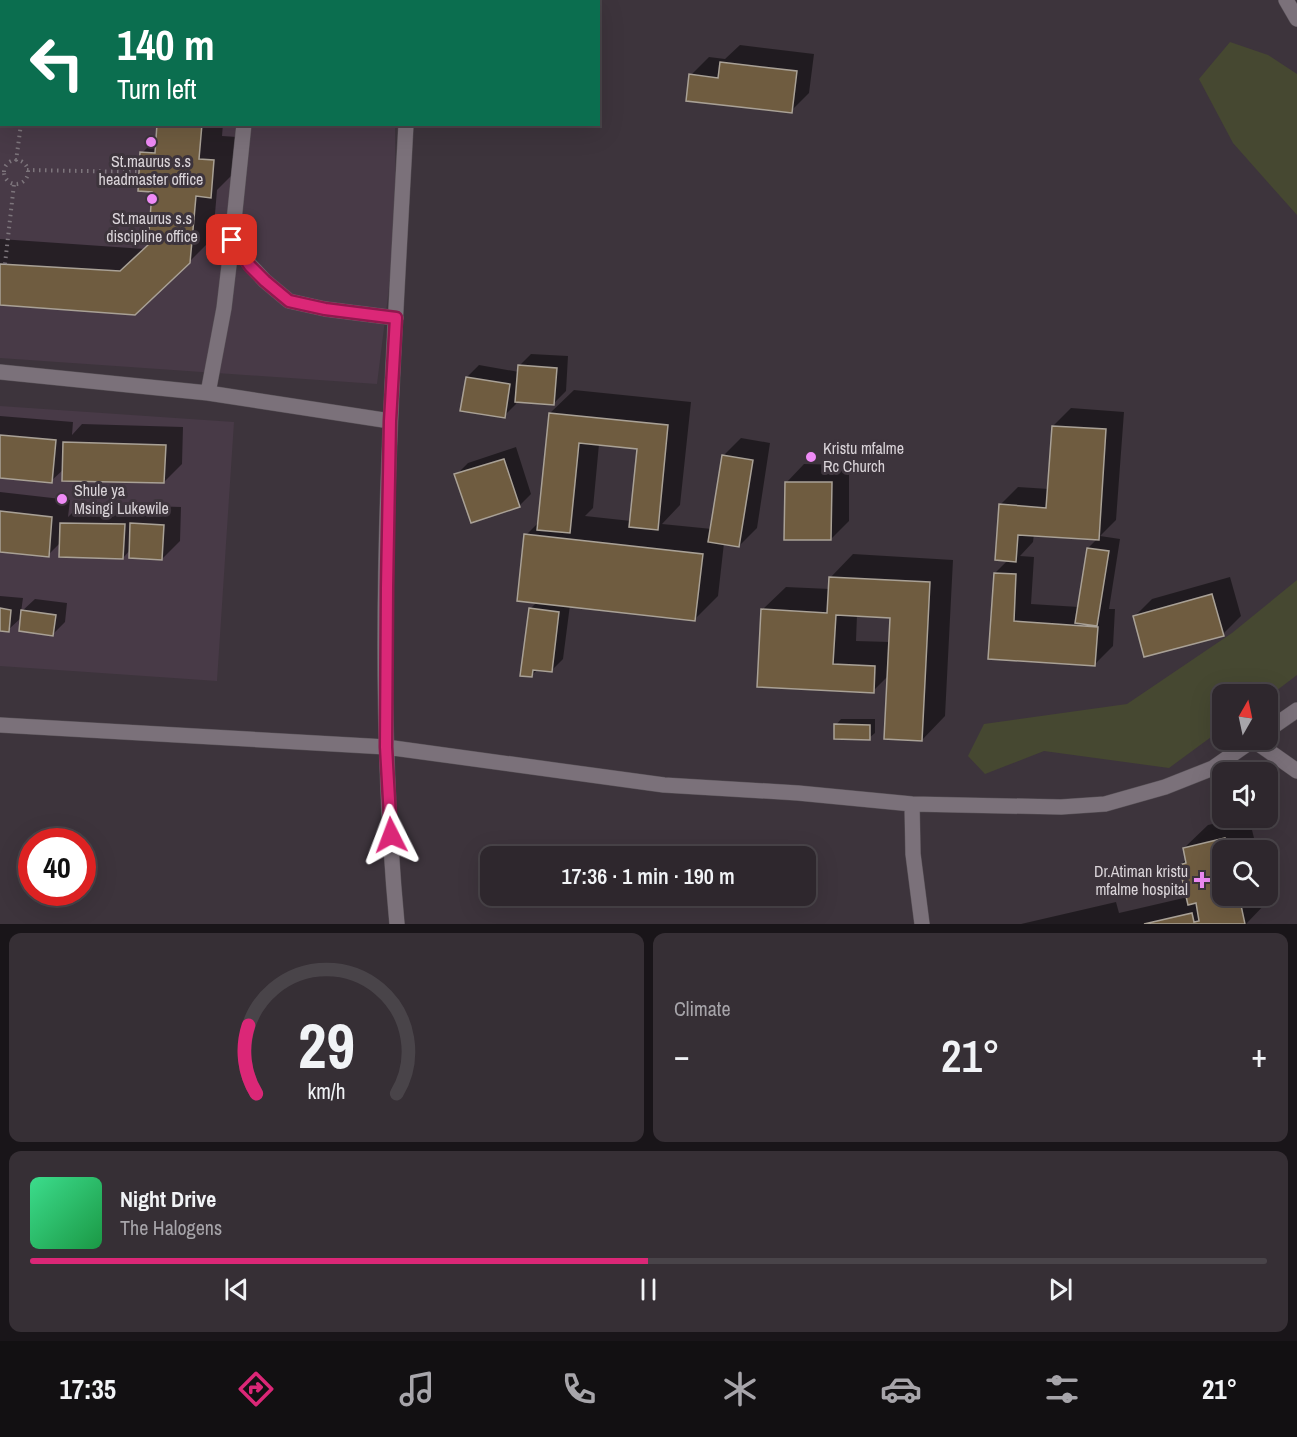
<!DOCTYPE html>
<html lang="en">
<head>
<meta charset="utf-8">
<style>
  body { margin:0; font-family:"Archivo Narrow",sans-serif; background:#362f35; color:#f1f3f6; height:100vh; display:flex; flex-direction:column; font-size:22px; white-space:nowrap }
  * { box-sizing:border-box; margin:0 }
  p { font-size:20px; color:#a7a5aa }
  .icon { flex:none; width:33px; height:33px; fill:none; stroke:currentColor; stroke-width:2; stroke-linecap:round; stroke-linejoin:round }
  .map { position:relative; height:924px; overflow:hidden }
  .panel { display:flex; flex-direction:column; gap:9px; padding:9px; background:#191519; flex:1 }
  .panel>* { flex:none }
  .hud { position:absolute; left:0px; top:0px; width:600px; height:126px; box-shadow:0 6px 24px #0002,0 0 0 2px #494449; background:#0b6e4f; color:#fff; overflow:hidden }
  .needle { width:39px; rotate:9deg }
  .tools { position:absolute; left:1212px; top:684px; display:grid; gap:12px }
  .tools a { display:grid; place-items:center; width:66px; height:66px; border-radius:12px; background:#2e272d; box-shadow:0 6px 24px #0002,0 0 0 2px #494449; font-size:30px }
  .speed { position:absolute; left:18px; top:828px; display:flex; gap:12px; font-size:30px; font-weight:700; text-align:center }
  .speed>* { display:grid; place-content:center; width:78px; height:78px; border-radius:50%; background:#2e272d; box-shadow:0 6px 24px #0002,0 0 0 2px #494449; line-height:1 }
  .speed .limit { border:9px solid #d22; background:#fff; color:#111 }
  .pin { position:absolute; display:grid; place-items:center; width:51px; height:51px; color:#fff; margin:-26px; border-radius:12px; box-shadow:0 3px 9px #0006 }
  .me { position:absolute; width:66px; margin:-33px; rotate:357deg; stroke-linejoin:round; filter:drop-shadow(0 0 4px #0008) }
  .turn { display:flex; align-items:center; gap:21px; height:126px; padding:0 18px; font-size:27px }
  .turn .icon { width:78px; height:78px; stroke-width:2.5 }
  .turn b { display:block; font-size:42px; line-height:51px }
  .big { font-size:45px; font-weight:600; line-height:1.1 }
  .panel .widget { flex:1; display:flex; flex-direction:column; justify-content:center; gap:9px; min-width:0; padding:0 21px; border-radius:12px; background:#362f35 }
  .panel .dial { align-items:center; gap:0 }
  .dial svg { height:156px; overflow:visible; fill:none; stroke:#494449; stroke-width:7; stroke-linecap:round; text-anchor:middle }
  .dial text { fill:#f1f3f6; stroke:none }
  .song { display:flex; align-items:center; gap:18px }
  .cover { width:72px; height:72px; border-radius:9px; background:linear-gradient(135deg,hsl(150 70% 55%),hsl(140 70% 35%)) }
  .played { height:6px; border-radius:3px; background:linear-gradient(90deg,#db2777 50%,#494449 50%) }
  .keys { display:flex; justify-content:space-around; direction:ltr }
  .heat { display:flex; justify-content:space-between; align-items:center; font-size:33px; direction:ltr }
  .panel .tiles { flex:1; display:grid; gap:9px; grid-template-columns:1fr 1fr }
  .widget:last-child { grid-column:span 2 }
  .trip { position:absolute; left:480px; top:846px; width:336px; height:60px; border-radius:12px; background:#2e272d; box-shadow:0 6px 24px #0002,0 0 0 2px #494449; font-weight:600; line-height:60px; text-align:center }
  .tabs { display:flex; height:96px; justify-content:space-around; align-items:center; background:#121012; color:#a7a5aa }
  .tabs .icon { width:42px; height:42px }
  .tabs .on { color:#db2777 }
  .tabs b { font-size:27px; color:#f1f3f6 }
  .map>svg:first-child { display:block }
  .built { fill:#483a47 }
  .green { fill:#464831 }
  .shadow { fill:#0007; fill-rule:evenodd }
  .building { fill:#6f5c40; stroke:#a9a196; stroke-width:1.5 }
  .lines { fill:none; stroke-linecap:round; stroke-linejoin:round }
  .minor-casing { stroke:#575056; stroke-width:16 }
  .path { stroke:#7d757c; stroke-width:4; stroke-dasharray:1.5 4.5; stroke-linecap:butt }
  .minor { stroke:#7b717a; stroke-width:15 }
  .route-casing { stroke:#8e194d; stroke-width:15 }
  .route { stroke:#db2777; stroke-width:10 }
  .poi-dot { fill:#ef8bf6; stroke:#3d343c; stroke-width:2 }
  .labels { text-anchor:middle; dominant-baseline:central; stroke-width:6; stroke-linejoin:round; paint-order:stroke }
  .poi-label { font-size:16px; fill:#dad4d9; stroke:#3d343c }
</style>
</head>
<body>
<div class="map">
<svg width="1297" height="924" viewBox="0 0 1297 924">
  <rect width="100%" height="100%" fill="#3d343c"/>
  <path class="built" d="M0 0H394L2 2V124L395 125 396 232 377 384 0 358Z
    M0 406 234 422 217 681 0 666Z"/>
  <path class="green" d="M1230 42 1268 55 1297 74V215L1233 143 1199 79Z
    M1297 580V675L1268 697V694H1222V729L1169 768 1044 751 985 774 968 756 984 724 1127 704 1232 633Z"/>
  <path class="shadow" d="M0 0H160L170 2H2V55Z
    M740 45 814 54 809 93 791 111 691 75 709 57 725 59Z
    M158 124H223L222 136 237 137 234 173 217 190 213 238 189 262 0 304V239L145 249 150 244 153 191 142 153 158 137Z
    M531 354 568 356 566 391 554 403 517 401 516 404 504 416 467 377 479 365 519 372V366Z
    M574 390 691 402 680 505 662 524 712 529 723 456 741 438 770 443 757 528 739 546 724 543 718 596 695 619 570 605 563 659 551 671 538 669 531 676 530 609 537 602 526 535 540 521 550 413ZM599 444 639 448 631 521 585 516 593 508Z
    M1071 408 1124 412 1116 520 1100 536 1120 539 1109 609H1115L1113 646 1095 664 990 658 995 573 1008 560 1000 505 1018 487 1049 489 1053 426ZM1034 534 1098 538 1088 548 1079 607 1031 604 1034 557 1020 556 1033 542Z
    M0 416 73 422 72 435 82 424 183 427 182 464 164 482 64 469 51 481 0 477Z
    M516 447 531 494 519 506 456 475 468 463Z
    M804 464 849 465V521L831 539 786 483Z
    M0 492 70 500 68 517 80 505 142 507V514L150 506 181 507 180 541 162 559 130 550 123 558 61 542 48 555 0 550Z
    M853 554 953 560 945 716 922 740 888 676 873 691 759 685 762 610 786 587 830 589V578ZM857 615 891 616 890 642 856 641Z
    M1230 577 1241 616 1223 634 1134 617 1152 599Z
    M0 596 23 598 21 612 35 599 67 603 65 622 53 634 22 617 8 630H0Z
    M841 719H875V733L869 738 836 725Z
    M1240 818H1249L1257 850H1222V896H1267L1268 901 1246 924H1021L1116 902 1119 913 1188 897 1180 865 1187 859 1184 848 1208 825Z"/>
  <path class="building" d="M720 62 797 71 792 113 686 101 689 74 718 78Z
    M157 124H202L199 159 214 160 211 198 196 196 190 263 135 315 0 305V264L120 271 148 245 152 192 138 191 139 172 140 152 155 153Z
    M518 365 557 368 554 405 515 402Z
    M466 377 510 384 505 418 460 411Z
    M549 413 668 425 658 530 629 527 637 449 579 443 570 533 537 530Z
    M1052 426 1106 429 1099 540 1018 535 1016 562 995 560 999 504 1046 508Z
    M0 435 56 440 52 483 0 478Z
    M63 442 166 445 164 483 62 481Z
    M722 455 753 460 739 547 708 542Z
    M504 459 520 507 471 523 454 474Z
    M785 482H832L831 540H784Z
    M0 511 52 517 49 557 0 552Z
    M60 523 125 524 123 559 59 557Z
    M130 523 164 525 162 560 129 558Z
    M524 534 703 554 695 621 517 601Z
    M1087 548 1109 551 1097 626 1075 623Z
    M994 573 1016 574 1014 621 1098 627 1095 666 988 659Z
    M829 577 930 582 922 741 884 739 890 618 836 615 833 664 875 666 874 693 757 687 761 609 827 613Z
    M1212 594 1224 636 1144 657 1133 616Z
    M0 608 11 610 9 632 0 631Z
    M529 608 559 612 552 672 533 670 532 677 520 676Z
    M21 610 56 615 53 636 19 631Z
    M834 724 870 725V740L834 739Z
    M1225 838 1228 850H1222V896H1239L1245 924H1144L1192 913 1194 922 1199 921 1196 903 1188 905 1179 865 1186 863 1183 848Z"/>
  <g class="lines">
    <g class="minor-casing">
      <path id="minor" d="M1286 0 1297 19
        M413 2V0
        M244 124 232 240 250 265 265 281 289 301 325 309 396 318
        M0 372 208 393 390 421
        M208 393 224 308 232 240
        M0 725 386 747 664 785 798 793 912 804 1061 807 1105 804 1165 787 1213 768 1253 740
        M1268 730 1297 710
        M1253 740 1297 771
        M912 804 913 854 922 924
        M397 924C372 658 392 390 406 124"/>
    </g>
    <path class="path" d="M4 172a12 12 0 1 1 24 0a12 12 0 1 1-24 0Z
      M16 161 21 124
      M27 170 139 172
      M5 264 14 184"/>
    <use href="#minor" class="minor"/>
  </g>
  <g class="lines">
    <g class="route-casing">
      <path id="route" d="M232 240 250 266 265 281 289 301 325 309 396 318 390 421 387 588 386 747 391 835"/>
    </g>
    <use href="#route" class="route"/>
  </g>
  <g class="poi-dot">
    <circle cx="151" cy="142" r="6"/>
    <circle cx="152" cy="199" r="6"/>
    <circle cx="811" cy="457" r="6"/>
    <circle cx="62" cy="499" r="6"/>
    <path d="M1199 871h6v6h6v6h-6v6h-6v-6h-6v-6h6z"/>
  </g>
  <g class="labels">
    <g class="poi-label">
      <text x="151" y="161">St.maurus s.s<tspan x="151" dy="18">headmaster office</tspan></text>
      <text x="152" y="218">St.maurus s.s<tspan x="152" dy="18">discipline office</tspan></text>
      <text x="823" y="448" text-anchor="start">Kristu mfalme<tspan x="823" dy="18">Rc Church</tspan></text>
      <text x="74" y="490" text-anchor="start">Shule ya<tspan x="74" dy="18">Msingi Lukewile</tspan></text>
      <text x="1188" y="871" text-anchor="end">Dr.Atiman kristu<tspan x="1188" dy="18">mfalme hospital</tspan></text>
    </g>
  </g>
</svg>
<div class="tools">
<a><svg class="needle" viewBox="-14 -14 28 28"><path d="M0-13l5 13h-10z" fill="#e53935"/><path d="M0 13l5-13h-10z" fill="#a7a5aa"/></svg></a>
<a><svg class="icon" aria-label="sound" viewBox="0 0 24 24"><path d="M4 9h4l5-4v14l-5-4H4zM17 9q2 3 0 6"/></svg></a>
<a><svg class="icon" aria-label="search" viewBox="0 0 24 24"><circle cx="10" cy="10" r="6"/><path d="M15 15l6 6"/></svg></a>
</div>
<div class="speed"><div class="limit">40</div></div>
<div class="pin" style="left:232px;top:240px;background:#d93025"><svg class="icon" aria-label="arrive" viewBox="0 0 24 24"><path d="M6 21V4h12l-3 4 3 4H6"/></svg></div>
<svg class="me" style="left:391px;top:835px" viewBox="-20 -20 40 40"><path d="M0-17L14 15 0 8-14 15z" fill="#db2777" stroke="#fff" stroke-width="4"/></svg>
<div class="trip">17:36 · 1 min · 190 m</div>
<div class="hud">
<div class="turn"><svg class="icon" aria-label="left" viewBox="0 0 24 24"><path d="M17 20v-9H6M10 6l-5 5 5 5"/></svg><div><b>140 m</b>Turn left</div></div>
</div>
</div>
<section class="panel">
<div class="tiles">
<div class="widget dial"><svg viewBox="0 0 100 80">
<path d="M14 69A42 42 0 1 1 86 69"/>
<path d="M14 69A42 42 0 0 1 10 34" stroke="#db2777"/>
<text x="50" y="56" font-size="32" font-weight="700">29</text>
<text x="50" y="72" font-size="11">km/h</text>
</svg></div>
<div class="widget"><p>Climate</p>
<div class="heat"><a>−</a><b class="big">21°</b><a>+</a></div>
</div>
<div class="widget">
<div class="song"><i class="cover"></i><div><b>Night Drive</b><p>The Halogens</p></div></div>
<div class="played"></div>
<div class="keys"><svg class="icon" aria-label="previous" viewBox="0 0 24 24"><path d="M18 5L8 12l10 7zM5 5v14"/></svg><svg class="icon" aria-label="pause" viewBox="0 0 24 24"><path d="M8 5v14M16 5v14"/></svg><svg class="icon" aria-label="next" viewBox="0 0 24 24"><path d="M6 5l10 7-10 7zM19 5v14"/></svg></div>
</div>
</div>
</section>
<nav class="tabs">
<b>17:35</b>
<svg class="icon on" aria-label="directions" viewBox="0 0 24 24"><path d="M12 3l9 9-9 9-9-9zM9 14v-3h6M13 9l2 2-2 2"/></svg>
<svg class="icon" aria-label="music" viewBox="0 0 24 24"><path d="M9 18V5l10-2v13"/><circle cx="6" cy="18" r="3"/><circle cx="16" cy="16" r="3"/></svg>
<svg class="icon" aria-label="phone" viewBox="0 0 24 24"><path d="M5 4h4l2 5-3 2q2 4 5 5l2-3 5 2v4C11 20 4 13 5 4z"/></svg>
<svg class="icon" aria-label="climate" viewBox="0 0 24 24"><path d="M12 3v18M4 7l16 10M4 17L20 7"/></svg>
<svg class="icon" aria-label="car" viewBox="0 0 24 24"><path d="M5 17H2v-5l4-1 3-4h7l3 4 3 1v5h-3M9 17h6M6 11h13"/><circle cx="7" cy="17" r="2"/><circle cx="17" cy="17" r="2"/></svg>
<svg class="icon" aria-label="filters" viewBox="0 0 24 24"><path d="M4 7h16M4 17h16"/><circle cx="9" cy="7" r="2"/><circle cx="15" cy="17" r="2"/></svg>
<b>21°</b>
</nav>
</body>
</html>
